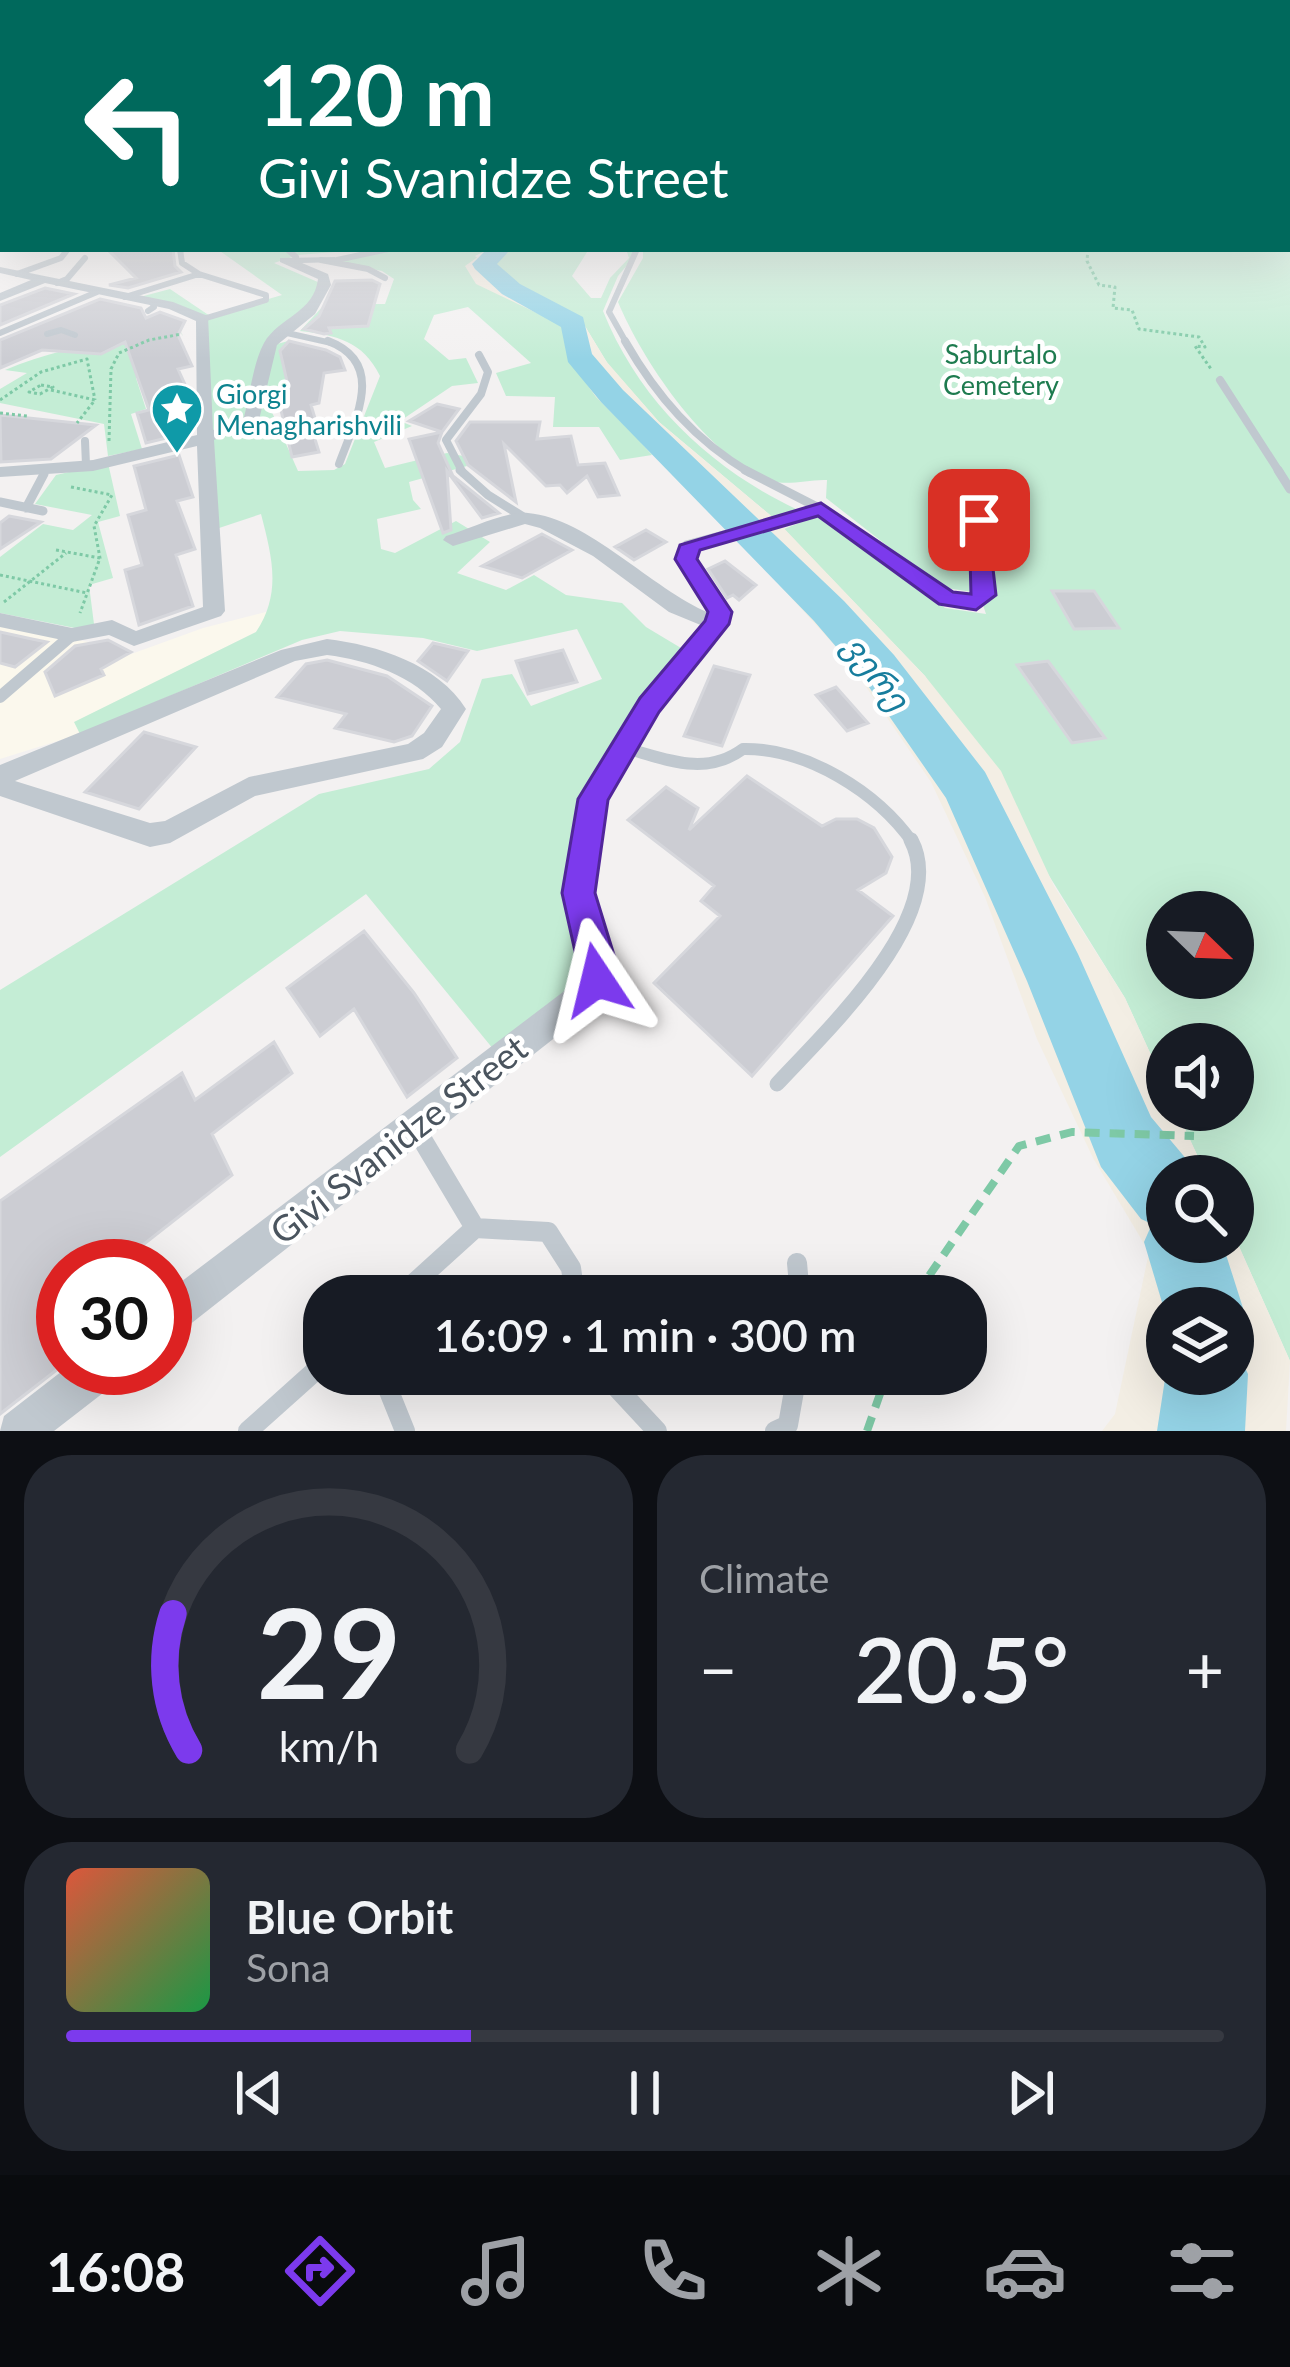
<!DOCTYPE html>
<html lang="en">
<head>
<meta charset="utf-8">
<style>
  body { margin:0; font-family:Lato,"Noto Sans Georgian",sans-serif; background:#242831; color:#f1f3f6; height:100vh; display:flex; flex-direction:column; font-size:45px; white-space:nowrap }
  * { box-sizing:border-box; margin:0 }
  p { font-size:39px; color:#9ea1a6 }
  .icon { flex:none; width:66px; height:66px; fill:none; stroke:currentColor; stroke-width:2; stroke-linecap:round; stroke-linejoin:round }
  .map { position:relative; height:1431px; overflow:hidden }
  .side { display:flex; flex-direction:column; gap:24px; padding:24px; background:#0d0f14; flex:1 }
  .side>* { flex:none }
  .hud { position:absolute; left:0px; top:0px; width:1290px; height:252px; box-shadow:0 12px 48px #0002; background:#00695c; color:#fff; overflow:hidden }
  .needle { width:78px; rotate:113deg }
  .controls { position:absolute; left:1146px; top:891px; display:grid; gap:24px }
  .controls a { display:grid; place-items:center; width:108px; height:108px; border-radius:50%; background:#171b24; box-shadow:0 12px 48px #0002; font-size:60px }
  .speed { position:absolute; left:36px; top:1239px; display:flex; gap:24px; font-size:60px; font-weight:700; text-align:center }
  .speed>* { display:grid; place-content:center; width:156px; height:156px; border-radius:50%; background:#171b24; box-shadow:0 12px 48px #0002; line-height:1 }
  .speed .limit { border:18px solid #d22; background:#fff; color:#111 }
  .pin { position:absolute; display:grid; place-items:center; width:102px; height:102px; color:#fff; margin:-51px; border-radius:24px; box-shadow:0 6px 18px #0006 }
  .me { position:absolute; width:132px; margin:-66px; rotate:350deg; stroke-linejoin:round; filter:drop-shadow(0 0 9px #0008) }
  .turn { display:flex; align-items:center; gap:42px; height:252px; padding:0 60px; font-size:54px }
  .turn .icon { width:156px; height:156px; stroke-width:2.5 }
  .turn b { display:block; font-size:84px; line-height:102px }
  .big { font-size:90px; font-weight:600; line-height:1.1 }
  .side .widget { flex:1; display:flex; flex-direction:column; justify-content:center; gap:18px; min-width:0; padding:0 42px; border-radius:48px; background:#242831 }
  .side .dial { align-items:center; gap:0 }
  .dial svg { height:312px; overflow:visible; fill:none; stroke:#363941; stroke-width:7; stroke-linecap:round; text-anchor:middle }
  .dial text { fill:#f1f3f6; stroke:none }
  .song { display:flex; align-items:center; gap:36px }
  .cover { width:144px; height:144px; border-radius:18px; background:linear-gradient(135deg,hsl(10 70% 55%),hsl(140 70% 35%)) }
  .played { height:12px; border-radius:6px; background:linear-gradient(90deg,#7c3aed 35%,#363941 35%) }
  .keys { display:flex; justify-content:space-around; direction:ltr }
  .heat { display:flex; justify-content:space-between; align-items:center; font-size:66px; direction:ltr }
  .side .tiles { flex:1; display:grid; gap:24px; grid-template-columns:1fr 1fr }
  .widget:last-child { grid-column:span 2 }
  .trip { position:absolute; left:303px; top:1275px; width:684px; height:120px; border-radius:48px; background:#171b24; box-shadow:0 12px 48px #0002; font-weight:600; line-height:120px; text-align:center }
  .tab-bar { display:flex; height:192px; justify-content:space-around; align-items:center; background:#090b0e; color:#9ea1a6 }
  .tab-bar .icon { width:84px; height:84px }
  .tab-bar .on { color:#7c3aed }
  .tab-bar b { font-size:54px; color:#f1f3f6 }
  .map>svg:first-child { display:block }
  .commercial { fill:#fbf8ed }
  .green { fill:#c4edd5; fill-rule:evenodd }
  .sand { fill:#f3eee4; fill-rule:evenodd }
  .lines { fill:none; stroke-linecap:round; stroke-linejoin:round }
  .river { fill:#94d3e6; fill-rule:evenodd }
  .building { fill:#cccdd3; stroke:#d6d7dc; stroke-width:3 }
  .path-far1 { stroke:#7ec9a6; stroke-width:3; stroke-dasharray:3 3; stroke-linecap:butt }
  .path { stroke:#7ec9a6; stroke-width:8; stroke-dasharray:15 10; stroke-linecap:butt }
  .service-far5 { stroke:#c0c8cf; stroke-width:6 }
  .service-far4 { stroke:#c0c8cf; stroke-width:8 }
  .service-far3 { stroke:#c0c8cf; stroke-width:9 }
  .service-far2 { stroke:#c0c8cf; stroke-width:12 }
  .service-far1 { stroke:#c0c8cf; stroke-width:15 }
  .service { stroke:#c0c8cf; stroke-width:20 }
  .minor { fill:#c0c8cf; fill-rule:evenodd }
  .route { fill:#7c3aed; stroke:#51269a; stroke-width:3 }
  .labels { text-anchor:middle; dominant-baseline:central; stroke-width:9; stroke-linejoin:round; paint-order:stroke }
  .far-park-label { font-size:27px; fill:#1e7b4f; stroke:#fff }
  .far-culture-label { font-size:27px; fill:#0d838f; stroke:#fff; text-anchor:start }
  .water-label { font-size:33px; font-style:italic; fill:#177d9d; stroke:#fff }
  .near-street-label { font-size:36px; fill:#4a545e; stroke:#fff }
</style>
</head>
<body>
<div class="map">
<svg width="1290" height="1431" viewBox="0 0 1290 1431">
  <rect width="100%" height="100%" fill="#f3f1f1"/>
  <path class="commercial" d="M270 611 256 632 75 722 80 734 0 759V623L88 642 123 657 203 628Z"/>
  <path class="green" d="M1287 159H1290V1361L1233 1233V1176H1207L1176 1110H1233V1044H1167V1090L1125 998 925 676 784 529 820 515 945 608 986 614 979 593 940 587 826 498 827 480C810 479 788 486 773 481 709 460 643 362 618 302L643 258V249H1287ZM1167 912H1233V978H1167Z
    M217 249H372L298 255 274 263 320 283 310 305 269 342 247 419 212 433 202 323 177 306 136 298 170 289 210 316 282 295Z
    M387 249H489L475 256 562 325 572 365 652 455 620 460 599 427H553L555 397 506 396 496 373 531 363 468 307 434 315 424 339 449 360 466 358 478 383 452 386 400 421 412 426 374 442 385 468 447 453 463 456 467 466 409 482 413 500 421 509 377 519 381 549 395 553 456 521 490 542 457 573 506 590 534 575 566 595 622 603 646 627 686 651 650 692 583 791 562 892 588 960 576 983 494 1050 366 894 0 1157V990L319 794 429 769 460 742 482 679 512 674 531 706 602 679 577 629 477 651 423 638 340 631 302 640 80 734 74 722 256 632C282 593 272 557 261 514L210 531 212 438 250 423 277 344 292 340 283 346 286 389 269 393 267 401 298 471 334 470 345 464 380 376C363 341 336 335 300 331L325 304H385L394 279 382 271 330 261Z
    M513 249H589L572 276 591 298H601L610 278 629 258 626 249H633L634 257 618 276 603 311C639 401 710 468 796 509L776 520 659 422 608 364 580 318 498 274 491 263Z
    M122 333 150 374 136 378 146 409 131 414 142 449 108 456 104 424 0 403V389L27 373 5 370C43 353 83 348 122 333Z
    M108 463 120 516 98 522 113 578 89 585 95 632 0 613V557L43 524 73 530 92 515 35 504 56 475Z"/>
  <path class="sand" d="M489 249H513L491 263 498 274 580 318 606 361 659 422 776 520 925 676 1001 771 1054 886 1125 998 1167 1090V1110H1176L1207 1176H1167V1242H1233V1233L1290 1361 1286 1431H1102L1115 1414 1149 1252 1093 1158 1037 1039 985 897 931 782 847 659 733 534 596 397 572 364 562 325 476 284 465 266ZM1167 1308H1233V1374H1167Z"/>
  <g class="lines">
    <path class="river" d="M487 249H511L497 264 520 284 583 317 592 354 623 390 844 601 894 655 985 772 1078 954 1151 1117 1193 1167 1197 1176H1167V1242H1222L1243 1308 1233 1333V1308H1167V1319L1144 1242 1152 1224 1141 1219 1101 1167 1027 981 946 798 862 677 814 621 601 402 568 362 561 327 502 294 475 269 472 264Z
      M1233 1343 1248 1374 1245 1431H1157L1167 1366V1374H1233Z"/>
  </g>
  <path class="building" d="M107 249H173L175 266 181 272 128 288 109 285 136 278Z
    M372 280 380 284 368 326 329 328 331 333 324 334 304 329 319 316 335 281Z
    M45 288 74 294 0 325V305Z
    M100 299 141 308 146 318 160 312 185 321 178 335 192 366 178 369 192 400 179 403 191 432 146 443 137 413 149 410 125 342 101 354 42 350 0 368V340Z
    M289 341 326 350 340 357 345 370 324 373 319 403 311 405 320 435 314 436 319 452 292 457 276 389 288 386 280 351Z
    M437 404 459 409 442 432 409 421Z
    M0 415 96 425 51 459 1 462Z
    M470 422H540L537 439 571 436 578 465 605 463 619 495 598 497 587 476 567 493 560 485 546 486 504 444 516 502 468 465 456 441Z
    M442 432 438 443 453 476 499 513 482 518 447 471 451 530 443 533 409 439Z
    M179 455 193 497 177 501 195 549 176 555 193 606 139 625 125 570 142 565 128 515 146 510 134 466Z
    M9 516 41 522 0 549V523Z
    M646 530 666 542 634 560 615 547Z
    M542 534 572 550 522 578 482 566Z
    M725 561 756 585 739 600 733 595 727 598 708 569Z
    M1052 591H1094L1119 628 1074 629Z
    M0 632 32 639 47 642 15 667 0 663Z
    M108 640 131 652 101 669 104 675 55 696 45 672 75 646Z
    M433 643 468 651 447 681 418 661Z
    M563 650 577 682 528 694 516 661Z
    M327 660 387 676 432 706 412 736 394 742 335 728 346 714 277 697 306 664Z
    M1048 661 1105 738 1072 743 1017 665Z
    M714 666 750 675 722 746 684 736Z
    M836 687 868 723 847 731 816 695Z
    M144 732 196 747 139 809 85 792Z
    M747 776 822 826 836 819H857L874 828 892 857 886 873 858 890 893 916 752 1076 654 983 720 916 701 901 714 886 628 820 666 787 698 808 689 830Z
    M364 931 414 993 457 1058 407 1097 354 1009 320 1036 287 988Z
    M274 1042 292 1073 212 1134 232 1175 116 1266H63V1365L0 1414V1201L182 1073 195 1100Z"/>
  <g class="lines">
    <path class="path-far1" d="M1088 249 1087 261 1099 285 1115 287 1113 308 1132 310 1139 329 1199 337 1205 347 1195 346 1211 369
      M41 385 53 387 40 394 29 392Z
      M51 390 95 400 77 423
      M0 400 41 372 87 359 95 400
      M0 413 27 416
      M109 441 111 369 119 353 149 340 182 334
      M71 487 112 495 94 526 100 558
      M56 550 100 558 80 613
      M0 575 87 593
      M4 602 66 553"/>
    <path class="path" d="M915 1296 1019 1146 1072 1132 1194 1136
      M867 1431 887 1374"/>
    <path class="service-far5" d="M287 249 296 257
      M321 260 368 269 385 278
      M337 260 388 249
      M17 274 61 258 68 249
      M199 274 266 295V300L203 319
      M57 283 67 279 85 258
      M125 297 199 274 182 263 180 249
      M148 311 154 307 152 302
      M0 333 97 292
      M287 333 336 344
      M47 334 61 330 75 335
      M627 344 609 312 637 249"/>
    <path class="service-far4" d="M328 341C387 363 355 420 339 464
      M625 341C657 397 695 440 750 473
      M1220 380 1280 473
      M85 441 86 465
      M463 473 446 440 481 394 488 372 479 355"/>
    <path class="service-far3" d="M460 470 488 495 525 518
      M745 470 821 509
      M1278 470 1290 489
      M0 502 43 511
      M26 508 44 474"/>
    <path class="service-far2" d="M0 697 72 635
      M625 748C666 759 705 777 743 749 807 748 877 792 913 843"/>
    <path class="service-far1" d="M777 1084C824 1033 951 915 911 840"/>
    <path class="service" d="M416 1129 475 1228 548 1232 571 1268 575 1296
      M797 1263 800 1296
      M400 1296 475 1228
      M382 1374 405 1431
      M604 1374 657 1431
      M248 1431 324 1363
      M775 1431 788 1425 797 1374"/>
    <path class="minor" d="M335 257 339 262 302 263 328 274 331 285 315 314 277 345 259 420 214 440 225 611 221 616 134 646 109 635 72 642 0 627V613L72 628 112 620 136 631 203 607 197 446 93 471 0 477V467L93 460 197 435 196 321 169 309 45 283 0 301V293L31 280 0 273V267L173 302 208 316 213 430 244 417C250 395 253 363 264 343 279 317 314 313 318 279L280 262V258Z
      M821 504 952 593 972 595 970 520 979 514 986 516 995 595 976 609 940 604 818 515 699 549 696 559 731 612C722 648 681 679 660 708 641 734 621 767 608 797 601 814 590 879 594 897 605 954 634 964 585 1014L179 1333 165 1339V1294L563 992 581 974 582 955 564 893 580 799 641 699 703 626 669 612 593 556 540 528 525 524 453 546 443 540 446 536C470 529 504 511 528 513 588 518 652 589 709 613L676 559 684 541Z
      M327 639C377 645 438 664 466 709L442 747 423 759 255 796 170 843 150 847 0 796V765L281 650ZM327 655C368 660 414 676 441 709L424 733 408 744 249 777 165 821 150 823 15 781 295 661Z
      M66 1368H122L116 1383 54 1431H0L4 1416Z"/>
  </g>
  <linearGradient id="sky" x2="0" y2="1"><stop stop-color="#86c0e7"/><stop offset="0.44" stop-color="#faf9f9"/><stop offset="1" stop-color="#faf9f9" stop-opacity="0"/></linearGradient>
  <rect width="1290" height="359" fill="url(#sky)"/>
  <path class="route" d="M821 503 953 592 971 594 969 520 972 516H987L996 595 976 610 939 604 818 516 700 550 697 559 732 612 729 624 659 712 608 800 595 893 614 955 615 980 610 992 597 997 584 992 562 893 578 799 640 698 705 621 708 612 675 559 680 545Z"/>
  <defs>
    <g id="sight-pin" transform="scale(2.7)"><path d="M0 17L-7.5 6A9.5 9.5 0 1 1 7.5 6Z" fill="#0f9aa8" stroke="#fff"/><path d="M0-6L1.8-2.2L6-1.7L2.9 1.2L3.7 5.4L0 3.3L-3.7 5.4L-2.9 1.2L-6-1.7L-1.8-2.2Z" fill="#fff"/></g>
  </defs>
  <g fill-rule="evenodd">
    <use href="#sight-pin" x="177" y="409"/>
  </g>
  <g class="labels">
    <g class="far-park-label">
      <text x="1001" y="353">Saburtalo<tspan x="1001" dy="31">Cemetery</tspan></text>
    </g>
    <g class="far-culture-label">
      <text x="216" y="393">Giorgi<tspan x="216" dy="31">Menagharishvili</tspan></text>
    </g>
    <g class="water-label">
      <text transform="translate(877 672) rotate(52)">ვერე</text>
    </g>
    <g class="near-street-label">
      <text transform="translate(398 1139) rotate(-38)">Givi Svanidze Street</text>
    </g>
  </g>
</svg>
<div class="controls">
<a><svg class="needle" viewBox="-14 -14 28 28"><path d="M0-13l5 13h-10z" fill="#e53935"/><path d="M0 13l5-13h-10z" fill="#9ea1a6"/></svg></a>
<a><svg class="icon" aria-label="sound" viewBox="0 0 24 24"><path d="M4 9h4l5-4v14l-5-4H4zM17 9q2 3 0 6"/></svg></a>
<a><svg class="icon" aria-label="search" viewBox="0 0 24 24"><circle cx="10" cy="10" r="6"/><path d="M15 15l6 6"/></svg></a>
<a><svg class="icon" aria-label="layers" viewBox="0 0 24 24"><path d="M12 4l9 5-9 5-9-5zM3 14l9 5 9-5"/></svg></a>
</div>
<div class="speed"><div class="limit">30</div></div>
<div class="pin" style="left:979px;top:520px;background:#d93025"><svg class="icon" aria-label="arrive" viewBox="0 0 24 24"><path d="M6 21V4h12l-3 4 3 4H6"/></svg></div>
<svg class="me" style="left:597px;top:980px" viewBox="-20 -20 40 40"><path d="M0-17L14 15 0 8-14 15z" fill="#7c3aed" stroke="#fff" stroke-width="4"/></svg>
<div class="trip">16:09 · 1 min · 300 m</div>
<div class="hud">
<div class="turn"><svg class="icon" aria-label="left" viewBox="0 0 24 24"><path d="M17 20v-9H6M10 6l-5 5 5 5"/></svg><div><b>120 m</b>Givi Svanidze Street</div></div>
</div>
</div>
<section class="side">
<div class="tiles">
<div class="widget dial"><svg viewBox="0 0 100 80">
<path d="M14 69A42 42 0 1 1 86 69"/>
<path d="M14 69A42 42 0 0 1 10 34" stroke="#7c3aed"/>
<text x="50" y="56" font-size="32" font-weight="700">29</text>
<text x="50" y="72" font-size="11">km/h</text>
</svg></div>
<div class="widget"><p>Climate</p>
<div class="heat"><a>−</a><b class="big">20.5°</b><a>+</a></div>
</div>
<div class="widget">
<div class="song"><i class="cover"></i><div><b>Blue Orbit</b><p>Sona</p></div></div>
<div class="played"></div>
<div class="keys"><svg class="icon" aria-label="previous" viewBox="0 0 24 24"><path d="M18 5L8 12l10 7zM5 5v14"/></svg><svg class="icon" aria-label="pause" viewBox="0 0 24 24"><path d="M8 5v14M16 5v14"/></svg><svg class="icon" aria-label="next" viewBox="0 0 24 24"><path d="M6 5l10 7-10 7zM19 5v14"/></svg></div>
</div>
</div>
</section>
<nav class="tab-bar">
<b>16:08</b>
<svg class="icon on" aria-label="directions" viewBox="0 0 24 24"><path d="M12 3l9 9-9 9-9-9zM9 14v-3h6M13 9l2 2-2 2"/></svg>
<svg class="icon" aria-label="music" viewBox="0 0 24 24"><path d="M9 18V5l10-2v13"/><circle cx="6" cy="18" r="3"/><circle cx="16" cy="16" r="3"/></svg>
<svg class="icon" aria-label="phone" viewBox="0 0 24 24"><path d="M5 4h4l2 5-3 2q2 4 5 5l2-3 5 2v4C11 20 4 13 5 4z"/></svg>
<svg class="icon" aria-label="climate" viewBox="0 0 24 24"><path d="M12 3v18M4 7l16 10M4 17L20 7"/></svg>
<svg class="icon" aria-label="car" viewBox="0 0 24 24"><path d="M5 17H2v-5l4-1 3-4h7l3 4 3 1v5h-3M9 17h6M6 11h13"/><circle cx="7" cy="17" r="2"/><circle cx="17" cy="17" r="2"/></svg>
<svg class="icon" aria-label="filters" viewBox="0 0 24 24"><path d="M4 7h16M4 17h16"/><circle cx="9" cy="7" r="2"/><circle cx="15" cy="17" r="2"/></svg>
</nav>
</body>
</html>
